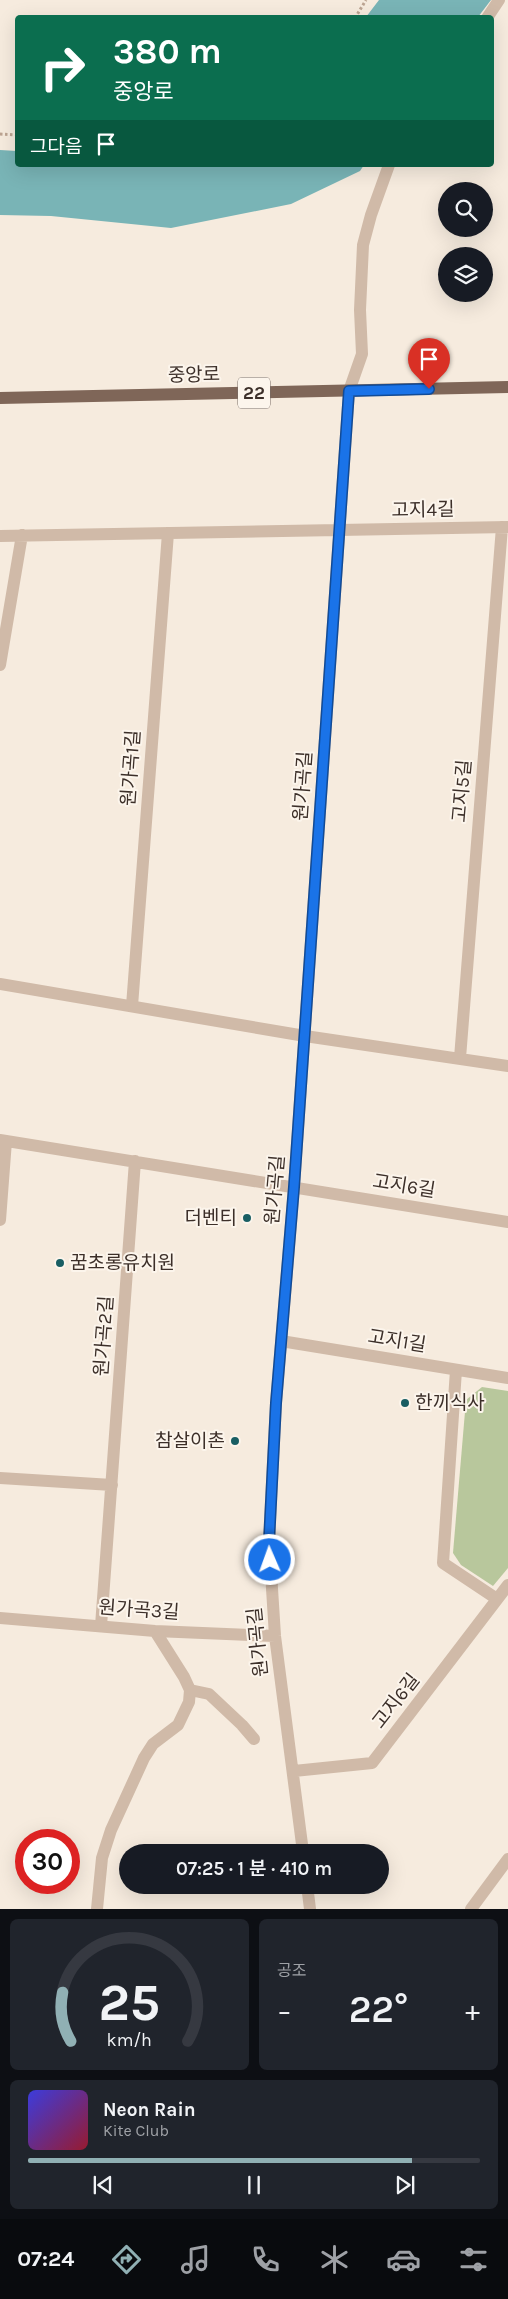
<!DOCTYPE html>
<html lang="ko">
<head>
<meta charset="utf-8">
<style>
  body { margin:0; font-family:Karla,"Noto Sans KR",sans-serif; background:#20242c; color:#f1f3f6; height:100vh; display:flex; flex-direction:column; font-size:19px; white-space:nowrap }
  * { box-sizing:border-box; margin:0 }
  p { font-size:16px; color:#9ea1a6 }
  .icon { flex:none; width:28px; height:28px; fill:none; stroke:currentColor; stroke-width:2; stroke-linecap:round; stroke-linejoin:round }
  .map { position:relative; height:1909px; overflow:hidden }
  .sheet { display:flex; flex-direction:column; gap:10px; padding:10px; background:#0d0f14; flex:1 }
  .sheet>* { flex:none }
  .banner { position:absolute; left:15px; top:15px; width:479px; height:152px; border-radius:5px; box-shadow:0 5px 20px #0002; background:#0b6e4f; color:#fff; overflow:hidden }
  .controls { position:absolute; left:438px; top:182px; display:grid; gap:10px }
  .controls a { display:grid; place-items:center; width:55px; height:55px; border-radius:50%; background:#171b24; box-shadow:0 5px 20px #0002; font-size:25px }
  .speed { position:absolute; left:15px; top:1829px; display:flex; gap:10px; font-size:25px; font-weight:700; text-align:center }
  .speed>* { display:grid; place-content:center; width:65px; height:65px; border-radius:50%; background:#171b24; box-shadow:0 5px 20px #0002; line-height:1 }
  .speed .limit { border:8px solid #d22; background:#fff; color:#111 }
  .pin { position:absolute; display:grid; place-items:center; width:42px; height:42px; color:#fff; margin:-51px -21px; border-radius:50% 50% 50% 0; rotate:-45deg; box-shadow:0 0 5px #0007 }
  .pin .icon { rotate:45deg }
  .me { position:absolute; width:55px; margin:-28px; rotate:358deg; stroke-linejoin:round; filter:drop-shadow(0 0 4px #0008) }
  .turn { display:flex; align-items:center; gap:18px; height:105px; padding:0 15px; font-size:22px }
  .turn .icon { width:65px; height:65px; stroke-width:2.5 }
  .turn b { display:block; font-size:35px; line-height:42px }
  .then { display:flex; align-items:center; height:48px; padding:0 15px; background:#0003; gap:10px; font-size:19px }
  .big { font-size:38px; font-weight:600; line-height:1.1 }
  .sheet .widget { flex:1; display:flex; flex-direction:column; justify-content:center; gap:8px; min-width:0; padding:0 18px; border-radius:8px; background:#20242c }
  .sheet .dial { align-items:center; gap:0 }
  .dial svg { height:130px; overflow:visible; fill:none; stroke:#363941; stroke-width:7; stroke-linecap:round; text-anchor:middle }
  .dial text { fill:#f1f3f6; stroke:none }
  .song { display:flex; align-items:center; gap:15px }
  .cover { width:60px; height:60px; border-radius:8px; background:linear-gradient(135deg,hsl(240 70% 55%),hsl(350 70% 35%)) }
  .played { height:5px; border-radius:2px; background:linear-gradient(90deg,#90b0b4 85%,#363941 85%) }
  .keys { display:flex; justify-content:space-around; direction:ltr }
  .heat { display:flex; justify-content:space-between; align-items:center; font-size:28px; direction:ltr }
  .sheet .tiles { flex:1; display:grid; gap:10px; grid-template-columns:1fr 1fr }
  .widget:last-child { grid-column:span 2 }
  .trip { position:absolute; left:119px; top:1844px; width:270px; height:50px; border-radius:25px; background:#171b24; box-shadow:0 5px 20px #0002; font-weight:600; line-height:50px; text-align:center }
  .menu { display:flex; height:80px; justify-content:space-around; align-items:center; background:#090b0e; color:#9ea1a6 }
  .menu .icon { width:35px; height:35px }
  .menu .on { color:#90b0b4 }
  .menu b { font-size:22px; color:#f1f3f6 }
  .map>svg:first-child { display:block }
  .green { fill:#b8c79c }
  .water { fill:#79b4b6 }
  .lines { fill:none; stroke-linecap:round; stroke-linejoin:round }
  .path { stroke:#bca492; stroke-width:3; stroke-dasharray:2.5 2.5; stroke-linecap:butt }
  .minor { stroke:#d0baa8; stroke-width:12 }
  .major { stroke:#7f6658; stroke-width:12 }
  .route-casing { stroke:#114b97; stroke-width:12 }
  .route { stroke:#1a73e8; stroke-width:9 }
  .poi-dot { fill:#195e63; stroke:#fcf5ec; stroke-width:2 }
  .labels { text-anchor:middle; dominant-baseline:central; stroke-width:4; stroke-linejoin:round; paint-order:stroke }
  .shield { fill:#fcf5ec; stroke:#766a64; stroke-width:1 }
  .shield-label { font-size:18px; font-weight:bold; fill:#3c2f29 }
  .street-label { font-size:19px; fill:#3c2f29; stroke:#fcf5ec }
  .poi-label { font-size:19px; fill:#3c2f29; stroke:#fcf5ec; text-anchor:end }
</style>
</head>
<body>
<div class="map">
<svg width="508" height="1909" viewBox="0 0 508 1909">
  <rect width="100%" height="100%" fill="#f6ebde"/>
  <path class="green" d="M482 1387 508 1391V1568L493 1586 461 1565 453 1553 466 1400Z"/>
  <path class="water" d="M379 0H491L478 17H366Z
    M0 150 17 151 18 165H364L360 171 291 204 171 228 51 216 0 215Z"/>
  <g class="lines">
    <path class="path" d="M355 18 366 0
      M0 134 18 135"/>
    <path class="minor" d="M487 18 499 0
      M0 536 508 527
      M0 665 22 535
      M0 984 305 1036 508 1066
      M132 1006 168 533
      M460 1058 502 527
      M0 1140 508 1222
      M0 1220 6 1141
      M281 1341 508 1378
      M456 1370 443 1563 497 1599
      M0 1478 112 1485
      M0 1618 155 1631 275 1636
      M101 1626 135 1161
      M190 1690 209 1694 242 1725 254 1739
      M294 1771 372 1763 508 1585
      M303 1852 275 1636 269 1541 276 1403 294 1187 349 391 362 354 360 310 363 245 371 215 389 165
      M307 1885 310 1909
      M97 1909 102 1858 111 1830 144 1758 153 1744 178 1725 189 1702 190 1690 184 1677 155 1631
      M471 1909 508 1859"/>
    <path class="major" d="M0 398 508 387"/>
  </g>
  <g class="lines">
    <g class="route-casing">
      <path id="route" d="M270 1560 269 1542 276 1403 294 1187 349 391 429 389"/>
    </g>
    <use href="#route" class="route"/>
  </g>
  <g class="poi-dot">
    <circle cx="247" cy="1218" r="5"/>
    <circle cx="60" cy="1263" r="5"/>
    <circle cx="405" cy="1403" r="5"/>
    <circle cx="235" cy="1441" r="5"/>
  </g>
  <g class="labels">
    <rect class="shield" x="238" y="377.5" width="32" height="31" rx="4"/>
    <g class="shield-label">
      <text x="254" y="393">22</text>
    </g>
    <g class="street-label">
      <text transform="translate(194 375) rotate(-1)">중앙로</text>
      <text transform="translate(423 510) rotate(-1)">고지4길</text>
      <text transform="translate(131 768) rotate(-86)">원가곡1길</text>
      <text transform="translate(303 786) rotate(-86)">원가곡길</text>
      <text transform="translate(462 791) rotate(-85)">고지5길</text>
      <text transform="translate(404 1186) rotate(9)">고지6길</text>
      <text transform="translate(275 1190) rotate(-85)">원가곡길</text>
      <text transform="translate(104 1336) rotate(-86)">원가곡2길</text>
      <text transform="translate(397 1341) rotate(9)">고지1길</text>
      <text transform="translate(139 1610) rotate(4)">원가곡3길</text>
      <text transform="translate(258 1642) rotate(-96)">원가곡길</text>
      <text transform="translate(396 1701) rotate(-52)">고지6길</text>
    </g>
    <g class="poi-label">
      <text x="237" y="1218">더벤티</text>
      <text x="70" y="1263" text-anchor="start">꿈초롱유치원</text>
      <text x="415" y="1403" text-anchor="start">한끼식사</text>
      <text x="225" y="1441">참살이촌</text>
    </g>
  </g>
</svg>
<div class="controls">
<a><svg class="icon" aria-label="search" viewBox="0 0 24 24"><circle cx="10" cy="10" r="6"/><path d="M15 15l6 6"/></svg></a>
<a><svg class="icon" aria-label="layers" viewBox="0 0 24 24"><path d="M12 4l9 5-9 5-9-5zM3 14l9 5 9-5"/></svg></a>
</div>
<div class="speed"><div class="limit">30</div></div>
<div class="pin" style="left:429px;top:389px;background:#d93025"><svg class="icon" aria-label="arrive" viewBox="0 0 24 24"><path d="M6 21V4h12l-3 4 3 4H6"/></svg></div>
<svg class="me" style="left:270px;top:1560px" viewBox="-20 -20 40 40"><circle r="17" fill="#1a73e8" stroke="#fff" stroke-width="3"/><path d="M0-11L8 9 0 5-8 9z" fill="#fff"/></svg>
<div class="trip">07:25 · 1 분 · 410 m</div>
<div class="banner">
<div class="turn"><svg class="icon" aria-label="right" viewBox="0 0 24 24"><path d="M7 20v-9h11M14 6l5 5-5 5"/></svg><div><b>380 m</b>중앙로</div></div>
<div class="then">그다음<svg class="icon" aria-label="arrive" viewBox="0 0 24 24"><path d="M6 21V4h12l-3 4 3 4H6"/></svg></div>
</div>
</div>
<section class="sheet">
<div class="tiles">
<div class="widget dial"><svg viewBox="0 0 100 80">
<path d="M14 69A42 42 0 1 1 86 69"/>
<path d="M14 69A42 42 0 0 1 9 39" stroke="#90b0b4"/>
<text x="50" y="56" font-size="32" font-weight="700">25</text>
<text x="50" y="72" font-size="11">km/h</text>
</svg></div>
<div class="widget"><p>공조</p>
<div class="heat"><a>−</a><b class="big">22°</b><a>+</a></div>
</div>
<div class="widget">
<div class="song"><i class="cover"></i><div><b>Neon Rain</b><p>Kite Club</p></div></div>
<div class="played"></div>
<div class="keys"><svg class="icon" aria-label="previous" viewBox="0 0 24 24"><path d="M18 5L8 12l10 7zM5 5v14"/></svg><svg class="icon" aria-label="pause" viewBox="0 0 24 24"><path d="M8 5v14M16 5v14"/></svg><svg class="icon" aria-label="next" viewBox="0 0 24 24"><path d="M6 5l10 7-10 7zM19 5v14"/></svg></div>
</div>
</div>
</section>
<nav class="menu">
<b>07:24</b>
<svg class="icon on" aria-label="directions" viewBox="0 0 24 24"><path d="M12 3l9 9-9 9-9-9zM9 14v-3h6M13 9l2 2-2 2"/></svg>
<svg class="icon" aria-label="music" viewBox="0 0 24 24"><path d="M9 18V5l10-2v13"/><circle cx="6" cy="18" r="3"/><circle cx="16" cy="16" r="3"/></svg>
<svg class="icon" aria-label="phone" viewBox="0 0 24 24"><path d="M5 4h4l2 5-3 2q2 4 5 5l2-3 5 2v4C11 20 4 13 5 4z"/></svg>
<svg class="icon" aria-label="climate" viewBox="0 0 24 24"><path d="M12 3v18M4 7l16 10M4 17L20 7"/></svg>
<svg class="icon" aria-label="car" viewBox="0 0 24 24"><path d="M5 17H2v-5l4-1 3-4h7l3 4 3 1v5h-3M9 17h6M6 11h13"/><circle cx="7" cy="17" r="2"/><circle cx="17" cy="17" r="2"/></svg>
<svg class="icon" aria-label="filters" viewBox="0 0 24 24"><path d="M4 7h16M4 17h16"/><circle cx="9" cy="7" r="2"/><circle cx="15" cy="17" r="2"/></svg>
</nav>
</body>
</html>
